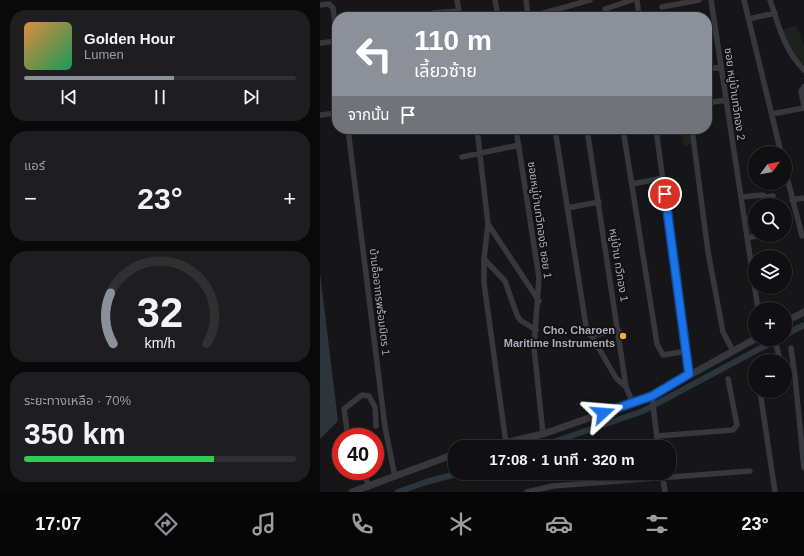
<!DOCTYPE html>
<html lang="th">
<head>
<meta charset="utf-8">
<style>
  body { margin:0; font-family:Arial,"Noto Sans Thai",sans-serif; background:#1e1e20; color:#f1f3f6; height:100vh; display:flex; flex-direction:column; font-size:15px; white-space:nowrap }
  * { box-sizing:border-box; margin:0 }
  p { font-size:13px; color:#9c9d9f }
  .icon { flex:none; width:22px; height:22px; fill:none; stroke:currentColor; stroke-width:2; stroke-linecap:round; stroke-linejoin:round }
  .map { position:relative; flex:1; overflow:hidden }
  .panel { display:flex; flex-direction:column; gap:10px; padding:10px; background:#09090a; width:320px }
  .panel>* { flex:none }
  .guide { position:absolute; left:12px; top:12px; width:380px; height:122px; border-radius:16px; box-shadow:0 1px 3px #0004,0 0 0 1px #303032; background:#8c9099; color:#fff; overflow:hidden }
  .needle { width:26px; rotate:58deg }
  .fabs { position:absolute; left:428px; top:146px; display:grid; gap:8px }
  .fabs a { display:grid; place-items:center; width:44px; height:44px; border-radius:50%; background:#101012; box-shadow:0 1px 3px #0004,0 0 0 1px #303032; font-size:20px }
  .speed { position:absolute; left:12px; top:428px; display:flex; gap:8px; font-size:20px; font-weight:700; text-align:center }
  .speed>* { display:grid; place-content:center; width:52px; height:52px; border-radius:50%; background:#101012; box-shadow:0 1px 3px #0004,0 0 0 1px #303032; line-height:1 }
  .speed .limit { border:6px solid #d22; background:#fff; color:#111 }
  .pin { position:absolute; display:grid; place-items:center; width:34px; height:34px; color:#fff; margin:-17px; border:2px solid #fff; border-radius:50%; box-shadow:0 1px 4px #0007 }
  .me { position:absolute; width:44px; margin:-22px; rotate:71deg; stroke-linejoin:round; filter:drop-shadow(0 0 3px #0008) }
  .turn { display:flex; align-items:center; gap:14px; height:84px; padding:0 16px; font-size:18px }
  .turn .icon { width:52px; height:52px; stroke-width:2.5 }
  .turn b { display:block; font-size:28px; line-height:34px }
  .then { display:flex; align-items:center; height:38px; padding:0 16px; background:#0003; gap:8px; font-size:15px }
  .big { font-size:30px; font-weight:600; line-height:1.1 }
  .panel .card { flex:1; display:flex; flex-direction:column; justify-content:center; gap:6px; min-width:0; padding:0 14px; border-radius:16px; background:#1e1e20 }
  .panel .dial { align-items:center; gap:0 }
  .dial svg { height:104px; overflow:visible; fill:none; stroke:#303032; stroke-width:7; stroke-linecap:round; text-anchor:middle }
  .dial text { fill:#f1f3f6; stroke:none }
  .song { display:flex; align-items:center; gap:12px }
  .cover { width:48px; height:48px; border-radius:6px; background:linear-gradient(135deg,hsl(30 70% 55%),hsl(150 70% 35%)) }
  .played { height:4px; border-radius:2px; background:linear-gradient(90deg,#8c9099 55%,#303032 55%) }
  .keys { display:flex; justify-content:space-around; direction:ltr }
  .heat { display:flex; justify-content:space-between; align-items:center; font-size:22px; direction:ltr }
  .charge { height:6px; border-radius:3px; background:linear-gradient(90deg,#34c759 70%,#303032 0) }
  .trip { position:absolute; left:128px; top:440px; width:228px; height:40px; border-radius:16px; background:#101012; box-shadow:0 1px 3px #0004,0 0 0 1px #303032; font-weight:600; line-height:40px; text-align:center }
  .tab-bar { display:flex; height:64px; justify-content:space-around; align-items:center; background:#060607; color:#9c9d9f }
  .tab-bar .icon { width:28px; height:28px }
  .tab-bar .selected { color:#8c9099 }
  .tab-bar b { font-size:18px; color:#f1f3f6 }
  main { display:flex; flex:1; min-height:0 }
  .map>svg:first-child { display:block }
  .green { fill:#1c231d }
  .water { fill:#2c353c }
  .lines { fill:none; stroke-linecap:round; stroke-linejoin:round }
  .canal { stroke:#2c353c; stroke-width:6 }
  .minor { stroke:#37383d; stroke-width:5.5 }
  .tertiary { stroke:#37383d; stroke-width:7 }
  .route-casing { stroke:#114b97; stroke-width:10 }
  .route { stroke:#1a73e8; stroke-width:7 }
  .poi-dot { fill:#f2b134; stroke:#111113; stroke-width:1.5 }
  .labels { text-anchor:middle; dominant-baseline:central; stroke-width:4; stroke-linejoin:round; paint-order:stroke }
  .street-label { font-size:11px; fill:#a8adb8; stroke:#111113 }
  .poi-label { font-size:11px; font-weight:bold; fill:#a8adb8; stroke:#111113; text-anchor:end }
</style>
</head>
<body>
<main>
<section class="panel">
<div class="card">
<div class="song"><i class="cover"></i><div><b>Golden Hour</b><p>Lumen</p></div></div>
<div class="played"></div>
<div class="keys"><svg class="icon" aria-label="previous" viewBox="0 0 24 24"><path d="M18 5L8 12l10 7zM5 5v14"/></svg><svg class="icon" aria-label="pause" viewBox="0 0 24 24"><path d="M8 5v14M16 5v14"/></svg><svg class="icon" aria-label="next" viewBox="0 0 24 24"><path d="M6 5l10 7-10 7zM19 5v14"/></svg></div>
</div>
<div class="card"><p>แอร์</p>
<div class="heat"><a>−</a><b class="big">23°</b><a>+</a></div>
</div>
<div class="card dial"><svg viewBox="0 0 100 80">
<path d="M14 69A42 42 0 1 1 86 69"/>
<path d="M14 69A42 42 0 0 1 12 30" stroke="#8c9099"/>
<text x="50" y="56" font-size="32" font-weight="700">32</text>
<text x="50" y="72" font-size="11">km/h</text>
</svg></div>
<div class="card"><p>ระยะทางเหลือ · 70%</p><b class="big">350 km</b><div class="charge"></div></div>
</section>
<div class="map">
<svg width="484" height="492" viewBox="0 0 484 492">
  <rect width="100%" height="100%" fill="#161618"/>
  <path class="green" d="M476 25 484 46V70L476 62 460 30Z
    M361 129H369L371 144 364 146Z"/>
  <path class="water" d="M0 273 18 421 0 439Z"/>
  <g class="lines">
    <path class="canal" d="M465 335 484 325
      M219 447 323 411 458 339
      M78 492 106 482 140 473"/>
    <path class="minor" d="M137 0 140 17
      M175 0 178 17
      M206 0 208 17
      M317 0 319 17
      M391 0 438 309
      M424 0 461 153
      M450 0C459 26 464 50 484 70
      M0 5 9 4 13 8 17 38
      M342 7 379 0
      M113 13 139 11
      M210 17 270 0
      M285 17V9L312 0
      M429 19 455 13
      M387 33 395 31
      M0 43 17 41
      M387 69 401 67
      M484 87 481 91 484 106
      M387 103 406 100
      M452 114 484 108
      M0 115 17 113
      M28 129 65 427 75 477
      M157 129 168 224 164 259V283L186 443
      M196 129 219 278 214 347 223 434
      M235 129 266 326 296 378 306 387
      M267 129 306 387 313 403
      M303 129 337 344 343 355 367 351
      M336 129 369 374
      M372 129 388 252 403 332 413 351
      M142 157 199 145
      M465 169 482 236
      M312 184 343 178
      M421 197 443 195 445 197 453 196
      M472 200 484 198
      M247 208 279 202
      M168 224 219 301
      M427 238 441 235
      M164 259 185 281 197 315 200 320 216 330
      M465 273 470 272
      M270 335 299 331
      M451 339 457 348 460 361
      M471 348 475 377
      M465 366 475 377 484 468
      M440 391 455 492
      M332 396 338 447
      M337 436 413 430 417 425 408 379
      M28 437 24 409 42 395 49 396 55 407 56 426
      M43 471 49 487
      M342 473 345 492
      M207 492 233 486 430 471"/>
    <path class="tertiary" d="M465 322 484 312
      M166 447 223 434 332 396 435 339
      M32 492 135 454"/>
  </g>
  <g class="lines">
    <g class="route-casing">
      <path id="route" d="M283 413 332 396 369 374 345 194"/>
    </g>
    <use href="#route" class="route"/>
  </g>
  <circle class="poi-dot" cx="303" cy="336" r="4"/>
  <g class="labels">
    <g class="street-label">
      <text transform="translate(415 94) rotate(82)">ซอย หมู่บ้านทวีทอง 2</text>
      <text transform="translate(220 220) rotate(82)">ซอยหมู่บ้านทวีทอง5 ซอย 1</text>
      <text transform="translate(299 265) rotate(81)">หมู่บ้าน ทวีทอง 1</text>
      <text transform="translate(60 302) rotate(83)">บ้านอื้ออาทรพร้อมมิตร 1</text>
    </g>
    <g class="poi-label">
      <text x="295" y="330">Cho. Charoen<tspan x="295" dy="13">Maritime Instruments</tspan></text>
    </g>
  </g>
</svg>
<div class="fabs">
<a><svg class="needle" viewBox="-14 -14 28 28"><path d="M0-13l5 13h-10z" fill="#e53935"/><path d="M0 13l5-13h-10z" fill="#9c9d9f"/></svg></a>
<a><svg class="icon" aria-label="search" viewBox="0 0 24 24"><circle cx="10" cy="10" r="6"/><path d="M15 15l6 6"/></svg></a>
<a><svg class="icon" aria-label="layers" viewBox="0 0 24 24"><path d="M12 4l9 5-9 5-9-5zM3 14l9 5 9-5"/></svg></a>
<a>+</a>
<a>−</a>
</div>
<div class="speed"><div class="limit">40</div></div>
<div class="pin" style="left:345px;top:194px;background:#d93025"><svg class="icon" aria-label="arrive" viewBox="0 0 24 24"><path d="M6 21V4h12l-3 4 3 4H6"/></svg></div>
<svg class="me" style="left:283px;top:413px" viewBox="-20 -20 40 40"><path d="M0-17L14 15 0 8-14 15z" fill="#1a73e8" stroke="#fff" stroke-width="4"/></svg>
<div class="trip">17:08 · 1 นาที · 320 m</div>
<div class="guide">
<div class="turn"><svg class="icon" aria-label="left" viewBox="0 0 24 24"><path d="M17 20v-9H6M10 6l-5 5 5 5"/></svg><div><b>110 m</b>เลี้ยวซ้าย</div></div>
<div class="then">จากนั้น<svg class="icon" aria-label="arrive" viewBox="0 0 24 24"><path d="M6 21V4h12l-3 4 3 4H6"/></svg></div>
</div>
</div>
</main>
<nav class="tab-bar">
<b>17:07</b>
<svg class="icon selected" aria-label="directions" viewBox="0 0 24 24"><path d="M12 3l9 9-9 9-9-9zM9 14v-3h6M13 9l2 2-2 2"/></svg>
<svg class="icon" aria-label="music" viewBox="0 0 24 24"><path d="M9 18V5l10-2v13"/><circle cx="6" cy="18" r="3"/><circle cx="16" cy="16" r="3"/></svg>
<svg class="icon" aria-label="phone" viewBox="0 0 24 24"><path d="M5 4h4l2 5-3 2q2 4 5 5l2-3 5 2v4C11 20 4 13 5 4z"/></svg>
<svg class="icon" aria-label="climate" viewBox="0 0 24 24"><path d="M12 3v18M4 7l16 10M4 17L20 7"/></svg>
<svg class="icon" aria-label="car" viewBox="0 0 24 24"><path d="M5 17H2v-5l4-1 3-4h7l3 4 3 1v5h-3M9 17h6M6 11h13"/><circle cx="7" cy="17" r="2"/><circle cx="17" cy="17" r="2"/></svg>
<svg class="icon" aria-label="filters" viewBox="0 0 24 24"><path d="M4 7h16M4 17h16"/><circle cx="9" cy="7" r="2"/><circle cx="15" cy="17" r="2"/></svg>
<b>23°</b>
</nav>
</body>
</html>
